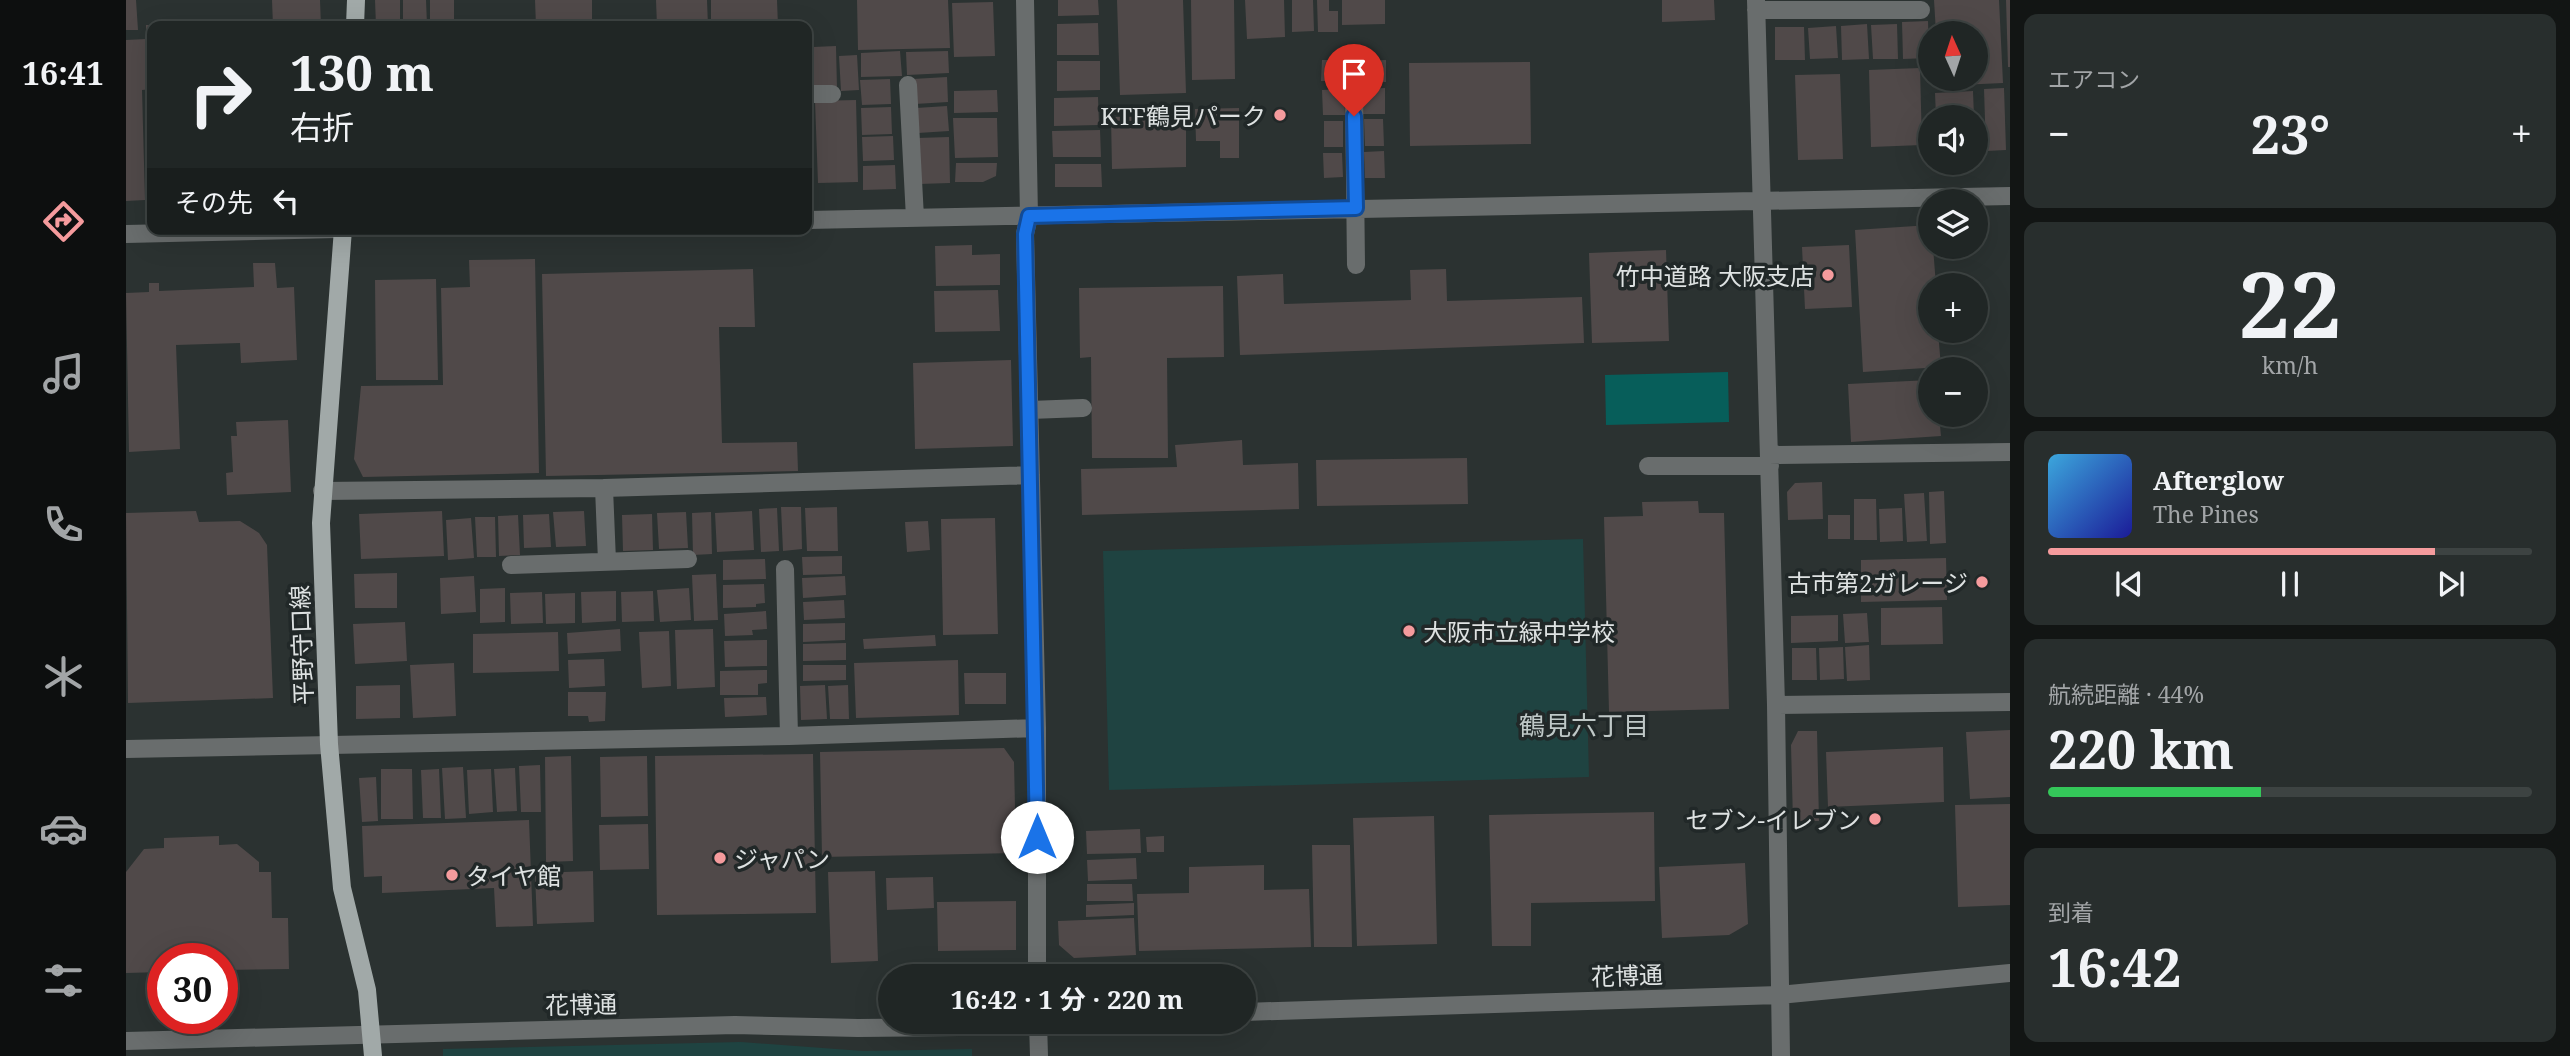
<!DOCTYPE html>
<html lang="ja">
<head>
<meta charset="utf-8">
<style>
  body { margin:0; font-family:"Noto Serif","Noto Sans JP",serif; background:#282e2d; color:#f1f3f6; height:100vh; display:flex; flex-direction:column; font-size:26px; white-space:nowrap }
  * { box-sizing:border-box; margin:0 }
  p { font-size:23px; color:#a2a5a7 }
  .icon { flex:none; width:38px; height:38px; fill:none; stroke:currentColor; stroke-width:2; stroke-linecap:round; stroke-linejoin:round }
  .map { position:relative; flex:1; overflow:hidden }
  .side { display:flex; flex-direction:column; gap:14px; padding:14px; background:#121514; width:560px }
  .side>* { flex:none }
  .top-card { position:absolute; left:21px; top:21px; width:665px; height:214px; border-radius:14px; box-shadow:0 7px 28px #0002,0 0 0 2px #3d4342; background:#202625; color:#f1f3f6; overflow:hidden }
  .needle { width:46px; rotate:357deg }
  .fabs { position:absolute; left:1792px; top:21px; display:grid; gap:14px }
  .fabs a { display:grid; place-items:center; width:70px; height:70px; border-radius:50%; background:#202625; box-shadow:0 7px 28px #0002,0 0 0 2px #3d4342; font-size:35px }
  .speed { position:absolute; left:21px; top:943px; display:flex; gap:14px; font-size:35px; font-weight:700; text-align:center }
  .speed>* { display:grid; place-content:center; width:91px; height:91px; border-radius:50%; background:#202625; box-shadow:0 7px 28px #0002,0 0 0 2px #3d4342; line-height:1 }
  .speed .limit { border:10px solid #d22; background:#fff; color:#111 }
  .pin { position:absolute; display:grid; place-items:center; width:60px; height:60px; color:#fff; margin:-72px -30px; border-radius:50% 50% 50% 0; rotate:-45deg; box-shadow:0 0 7px #0007 }
  .pin .icon { rotate:45deg }
  .me { position:absolute; width:77px; margin:-38px; rotate:0deg; stroke-linejoin:round; filter:drop-shadow(0 0 5px #0008) }
  .turn { display:flex; align-items:center; gap:24px; height:147px; padding:0 28px; font-size:32px }
  .turn .icon { width:91px; height:91px; stroke-width:2.5 }
  .turn b { display:block; font-size:49px; line-height:60px }
  .then { display:flex; align-items:center; height:66px; padding:0 28px; background:#0003; gap:14px; font-size:26px }
  .big { font-size:52px; font-weight:700; line-height:1.1 }
  .side .widget { flex:1; display:flex; flex-direction:column; justify-content:center; gap:10px; min-width:0; padding:0 24px; border-radius:14px; background:#282e2d }
  .side .dial { align-items:center; gap:0 }
  .dial b { font-size:91px; line-height:1 }
  .song { display:flex; align-items:center; gap:21px }
  .cover { width:84px; height:84px; border-radius:10px; background:linear-gradient(135deg,hsl(200 70% 55%),hsl(240 70% 35%)) }
  .played { height:7px; border-radius:4px; background:linear-gradient(90deg,#f59b9d 80%,#3d4342 80%) }
  .keys { display:flex; justify-content:space-around; direction:ltr }
  .heat { display:flex; justify-content:space-between; align-items:center; font-size:38px; direction:ltr }
  .charge { height:10px; border-radius:5px; background:linear-gradient(90deg,#34c759 44%,#3d4342 0) }
  .trip { position:absolute; left:752px; top:964px; width:378px; height:70px; border-radius:35px; background:#202625; box-shadow:0 7px 28px #0002,0 0 0 2px #3d4342; font-weight:700; line-height:70px; text-align:center }
  main { display:flex; flex:1; min-height:0 }
  .tabs { display:flex; flex-direction:column; width:126px; justify-content:space-around; align-items:center; background:#0d0f0f; color:#a2a5a7 }
  .tabs .icon { width:49px; height:49px }
  .tabs .on { color:#f59b9d }
  .tabs b { font-size:32px; color:#f1f3f6 }
  .map>svg:first-child { display:block }
  .green { fill:#1f4341 }
  .water { fill:#075e5a }
  .building { fill:#504949 }
  .lines { fill:none; stroke-linecap:round; stroke-linejoin:round }
  .minor { stroke:#696d6d; stroke-width:18 }
  .major { stroke:#a1a9a8; stroke-width:18 }
  .route-casing { stroke:#114b97; stroke-width:18 }
  .route { stroke:#1a73e8; stroke-width:12 }
  .poi-dot { fill:#f59b9d; stroke:#212828; stroke-width:2.5 }
  .labels { text-anchor:middle; dominant-baseline:central; stroke-width:7; stroke-linejoin:round; paint-order:stroke }
  .poi-label { font-size:24px; fill:#dee2e2; stroke:#212828; text-anchor:end }
  .street-label { font-size:24px; fill:#dee2e2; stroke:#212828 }
  .neighbourhood-label { font-size:26px; fill:#bfc8c7; stroke:#212828 }
</style>
</head>
<body>
<main>
<nav class="tabs">
<b>16:41</b>
<svg class="icon on" aria-label="directions" viewBox="0 0 24 24"><path d="M12 3l9 9-9 9-9-9zM9 14v-3h6M13 9l2 2-2 2"/></svg>
<svg class="icon" aria-label="music" viewBox="0 0 24 24"><path d="M9 18V5l10-2v13"/><circle cx="6" cy="18" r="3"/><circle cx="16" cy="16" r="3"/></svg>
<svg class="icon" aria-label="phone" viewBox="0 0 24 24"><path d="M5 4h4l2 5-3 2q2 4 5 5l2-3 5 2v4C11 20 4 13 5 4z"/></svg>
<svg class="icon" aria-label="climate" viewBox="0 0 24 24"><path d="M12 3v18M4 7l16 10M4 17L20 7"/></svg>
<svg class="icon" aria-label="car" viewBox="0 0 24 24"><path d="M5 17H2v-5l4-1 3-4h7l3 4 3 1v5h-3M9 17h6M6 11h13"/><circle cx="7" cy="17" r="2"/><circle cx="17" cy="17" r="2"/></svg>
<svg class="icon" aria-label="filters" viewBox="0 0 24 24"><path d="M4 7h16M4 17h16"/><circle cx="9" cy="7" r="2"/><circle cx="15" cy="17" r="2"/></svg>
</nav>
<div class="map">
<svg width="1884" height="1056" viewBox="0 0 1884 1056">
  <rect width="100%" height="100%" fill="#2b3231"/>
  <path class="green" d="M1457 539 1463 777 983 790 977 551Z
    M615 1042 737 1051 846 1049V1056H317V1049Z"/>
  <path class="water" d="M1602 372 1603 422 1480 425 1479 375Z"/>
  <path class="building" d="M0 0H10L12 30H0Z
    M146 0H194L195 26H147Z
    M249 0H274V26H250Z
    M277 0H300L301 25 277 26Z
    M304 0H328V25H304Z
    M409 0H466V26H410Z
    M530 0H581L582 26H531Z
    M585 0H651L652 26H585Z
    M731 0H822L824 48 732 50Z
    M932 0H972L973 15 932 16Z
    M991 0H1057L1060 93 994 95Z
    M1065 0H1108L1109 79 1066 80Z
    M1119 0H1158L1159 37 1121 39Z
    M1166 0H1187L1188 31 1166 32Z
    M1191 0H1203V11H1212V32H1192Z
    M1216 0H1259V24L1216 25Z
    M1536 0H1588L1589 20 1536 22Z
    M1808 0H1873L1877 83 1812 86 1811 79H1850V33H1810Z
    M1880 0H1884V67H1882Z
    M867 2 869 56 828 57 826 3Z
    M139 21V26H50V24Z
    M1802 21 1803 58 1777 59 1776 22Z
    M972 23 973 55H931V24Z
    M1741 24 1743 59 1716 60 1715 26Z
    M1771 24 1772 59H1747L1745 25Z
    M20 25H26V89L16 90 19 200 0 201V40L20 39Z
    M1710 26 1712 58 1684 59 1682 28Z
    M1649 27H1678L1679 60H1649Z
    M710 46 711 88 688 89 687 47Z
    M681 48H684L685 87H681Z
    M774 51 776 76 735 77V53Z
    M822 51 823 73 781 75 780 52Z
    M731 55 733 90 715 91 713 56Z
    M1196 60H1223V81H1195Z
    M1260 60V82L1229 83V61Z
    M931 61H974V90L931 91Z
    M1404 62 1405 144 1284 146 1283 63Z
    M1794 68 1796 145 1745 147 1743 70Z
    M1714 74 1717 159 1672 160 1669 75Z
    M821 77 822 102 789 104 787 79Z
    M764 79 765 104 736 105 734 80Z
    M1259 88V114H1237L1236 89Z
    M1878 88 1880 150 1860 151 1858 89Z
    M1218 89 1219 115H1197L1196 90Z
    M871 90 872 112 828 113V91Z
    M1847 91 1848 117H1810L1809 93Z
    M972 97 973 125 928 126V98Z
    M730 100 732 182 692 183 689 101Z
    M1060 105V167L986 169 985 117H1033V106Z
    M821 106 823 131 792 133 790 108Z
    M765 107 766 134 736 135 735 108Z
    M1113 108V158H1094V141H1070L1069 109Z
    M827 118H871L872 157 829 158Z
    M1238 119H1257L1258 146H1239Z
    M1198 121H1217V147H1198Z
    M681 123H686L687 161H681Z
    M974 130 975 157H927L926 131Z
    M767 136 768 160 737 161 736 137Z
    M823 137 824 183 793 184 791 138Z
    M1258 151 1259 178H1239L1238 152Z
    M1197 153H1216L1217 177 1198 178Z
    M687 163 688 186H681V164Z
    M830 163H871L870 176 857 182H829Z
    M929 164H975L976 187H929Z
    M769 165 770 189 737 190V166Z
    M1804 225V247H1807L1810 285H1804V331H1812L1815 367 1737 372 1729 230Z
    M846 245V255L874 254V285L810 286 809 246Z
    M1723 245 1726 307 1679 309 1676 247Z
    M1540 250 1543 341 1466 343 1463 253Z
    M409 259 413 473 237 477 228 459 235 386 317 385 315 288 344 287 343 260Z
    M127 263H149L151 288 168 287 171 360 115 363 114 343 50 345 54 449 3 452 0 293 23 292V283H33V291L128 287Z
    M627 269 629 327H593L596 443 671 442 672 471 420 476 416 274Z
    M1320 269 1321 301 1456 297 1458 343 1114 355 1111 276 1157 274 1158 304 1285 300 1284 270Z
    M310 279 312 380H250L249 280Z
    M1097 286 1098 357 1041 358 1042 458H966L965 357 954 358 953 288Z
    M872 290 874 331 809 332 808 291Z
    M885 360 887 446 789 449 787 363Z
    M1804 380V415H1813L1815 436 1725 442 1722 384Z
    M162 420 165 492 101 495 100 473 107 472 105 436H111L110 422Z
    M1116 440 1117 465 1172 463 1173 509 956 515 955 469 1051 467 1049 445Z
    M1341 458 1342 504 1191 506 1190 460Z
    M1696 482 1697 519 1662 520 1661 492 1669 483Z
    M1818 491 1820 543 1804 544 1803 492Z
    M1798 493 1801 541 1781 542 1778 494Z
    M1728 499H1750L1751 540H1728Z
    M1572 501 1573 513H1598L1603 709 1483 712 1478 517 1517 516 1516 502Z
    M655 507H675L676 549 657 551Z
    M711 507 712 551H681L679 508Z
    M651 508 653 551 635 552 633 509Z
    M1776 508 1777 541 1754 542 1753 509Z
    M70 511 73 522 114 521 133 533 141 545 147 698 2 703 0 513Z
    M316 511 318 556 235 559 233 514Z
    M458 511 460 546 430 547 427 512Z
    M626 511 628 550 591 552 589 513Z
    M560 512 562 548 533 549 531 513Z
    M585 512 586 554 567 555 566 513Z
    M423 514 425 547 398 548 397 515Z
    M526 514 527 550 497 551 496 515Z
    M392 515 394 555 373 556 372 516Z
    M1702 515H1724V539H1702Z
    M349 517H369L370 557H351Z
    M345 518 348 558 322 560 320 520Z
    M869 518 872 634 817 635 815 519Z
    M802 521 804 550 781 552 779 522Z
    M716 556V574L677 575 676 557Z
    M1820 558 1821 600 1735 602V560Z
    M639 559 640 579 597 580V560Z
    M271 573V608H229L228 574Z
    M590 574 592 620 568 621 566 575Z
    M348 576 350 612 315 614 314 578Z
    M719 576 720 595 677 598 676 578Z
    M638 584 639 603 630 604V607L597 608V585Z
    M379 588V622L354 623V589Z
    M563 588 565 620 534 622 531 590Z
    M490 591V621L456 623 455 592Z
    M527 591 528 621 496 622 495 592Z
    M416 592 417 623 385 624 384 593Z
    M449 593V623L420 624 419 594Z
    M718 600 719 618 678 620 677 602Z
    M1816 607 1817 644 1755 645V608Z
    M640 611 641 629 626 630 627 635 599 636 598 614Z
    M1741 613 1743 642 1719 643 1717 614Z
    M1712 615V641L1665 643V616Z
    M279 622 281 661 229 664 227 624Z
    M719 623V640L677 642V624Z
    M494 629 495 651 442 654 441 633Z
    M587 629 589 687 551 689 549 630Z
    M543 631 545 686 516 688 513 632Z
    M432 632 433 671 347 673V634Z
    M809 635 810 646 738 649 737 639Z
    M641 640V666L599 667 598 641Z
    M720 643V660L677 661V644Z
    M1743 645 1744 680 1721 681 1719 647Z
    M1717 647 1718 679 1694 680 1693 648Z
    M1666 648H1690L1691 680H1666Z
    M478 659 479 686 443 688 442 660Z
    M832 660 833 715 730 718 728 663Z
    M328 663 330 716 287 718 284 665Z
    M677 665H720V680L677 681Z
    M641 670V683L632 684V695H594V671Z
    M838 673H880V704H839Z
    M274 685V718L230 719V686Z
    M699 685 701 719 675 720 674 686Z
    M722 685 723 719H704L702 686Z
    M442 692H480L479 721 463 722 462 716H442Z
    M640 697 641 715 599 717 598 698Z
    M1884 730V797L1844 799 1840 732Z
    M1672 731H1691L1693 821H1667L1665 745Z
    M1817 747 1818 802 1702 807 1700 752Z
    M878 748 888 762 890 853 696 857 694 752Z
    M687 754 690 913 531 915 529 756Z
    M445 756 447 861 420 862 419 757Z
    M521 756 522 816 475 817 474 757Z
    M414 765 415 812H395L393 766Z
    M337 767 340 818 319 819 316 768Z
    M389 768 391 811 371 812 368 769Z
    M255 769H286L287 819H255Z
    M313 769 315 818H297L295 770Z
    M365 769 367 812 343 814 341 770Z
    M250 777 252 821 236 822 233 778Z
    M1884 804V905L1832 907 1829 805Z
    M1528 812 1529 901 1405 903V946H1366L1363 815Z
    M1308 816 1311 944 1231 946 1227 818Z
    M403 820 407 926 370 927 368 888 256 893V876L238 877 236 826Z
    M522 824 523 869 474 870 473 825Z
    M1014 829 1015 853 961 854 960 831Z
    M93 836V845L111 844 133 862V872H145L146 918H162L163 969 96 970V959H37V972L0 973V872L18 849 38 848V838Z
    M1038 836V852H1021L1020 837Z
    M1186 845H1224L1226 947H1188Z
    M1010 858 1011 879 962 881 961 860Z
    M1619 863 1622 924 1603 935 1536 938 1533 867Z
    M1138 865V890L1183 889 1185 947 1013 951 1011 894 1063 893V867Z
    M467 871 468 922 411 924 409 873Z
    M749 871 752 961 705 963 702 872Z
    M807 877 808 908 761 910 760 878Z
    M961 884H1006L1007 901H961Z
    M890 901V950L812 951 811 902Z
    M1008 903V915L960 917V905Z
    M1008 918 1010 955 948 958 933 945 932 921Z"/>
  <g class="lines">
    <path class="minor" d="M899 0 903 216 899 234 911 728V976
      M1630 0 1650 705 1655 1056
      M1630 10H1795
      M782 85 789 218
      M1228 93 1230 265
      M681 94H706
      M681 220 1884 196
      M0 234 210 229
      M904 410 957 408
      M1643 455 1884 452
      M1522 466H1644
      M478 488 481 561
      M196 491 478 488 905 475
      M385 565 562 559
      M659 569 663 736
      M1650 705 1884 702
      M0 749 663 736 911 728
      M1118 1012 1653 995 1884 973
      M912 1022 913 1056
      M0 1041 609 1025 732 1028 833 1027 910 1022"/>
    <path class="major" d="M229 26 230 0
      M217 229 195 523 203 744 216 888 241 990 247 1056"/>
  </g>
  <g class="lines">
    <g class="route-casing">
      <path id="route" d="M911 837 899 234 903 216 1230 208 1228 116"/>
    </g>
    <use href="#route" class="route"/>
  </g>
  <g class="poi-dot">
    <circle cx="1154" cy="115" r="7"/>
    <circle cx="1702" cy="275" r="7"/>
    <circle cx="1856" cy="582" r="7"/>
    <circle cx="1283" cy="631" r="7"/>
    <circle cx="1749" cy="819" r="7"/>
    <circle cx="594" cy="858" r="7"/>
    <circle cx="326" cy="875" r="7"/>
  </g>
  <g class="labels">
    <g class="poi-label">
      <text x="1140" y="115">KTF鶴見パーク</text>
      <text x="1688" y="275">竹中道路 大阪支店</text>
      <text x="1842" y="582">古市第2ガレージ</text>
      <text x="1297" y="631" text-anchor="start">大阪市立緑中学校</text>
      <text x="1735" y="819">セブン-イレブン</text>
      <text x="608" y="858" text-anchor="start">ジャパン</text>
      <text x="340" y="875" text-anchor="start">タイヤ館</text>
    </g>
    <g class="street-label">
      <text transform="translate(175 645) rotate(-92)">平野守口線</text>
      <text transform="translate(1501 975) rotate(-2)">花博通</text>
      <text transform="translate(455 1004) rotate(-1)">花博通</text>
    </g>
    <g class="neighbourhood-label">
      <text x="1458" y="725">鶴見六丁目</text>
    </g>
  </g>
</svg>
<div class="fabs">
<a><svg class="needle" viewBox="-14 -14 28 28"><path d="M0-13l5 13h-10z" fill="#e53935"/><path d="M0 13l5-13h-10z" fill="#a2a5a7"/></svg></a>
<a><svg class="icon" aria-label="sound" viewBox="0 0 24 24"><path d="M4 9h4l5-4v14l-5-4H4zM17 9q2 3 0 6"/></svg></a>
<a><svg class="icon" aria-label="layers" viewBox="0 0 24 24"><path d="M12 4l9 5-9 5-9-5zM3 14l9 5 9-5"/></svg></a>
<a>+</a>
<a>−</a>
</div>
<div class="speed"><div class="limit">30</div></div>
<div class="pin" style="left:1228px;top:116px;background:#d93025"><svg class="icon" aria-label="arrive" viewBox="0 0 24 24"><path d="M6 21V4h12l-3 4 3 4H6"/></svg></div>
<svg class="me" style="left:911px;top:837px" viewBox="-20 -20 40 40"><circle r="19" fill="#fff"/><path d="M0-13L10 11 0 6-10 11z" fill="#1a73e8"/></svg>
<div class="trip">16:42 · 1 分 · 220 m</div>
<div class="top-card">
<div class="turn"><svg class="icon" aria-label="right" viewBox="0 0 24 24"><path d="M7 20v-9h11M14 6l5 5-5 5"/></svg><div><b>130 m</b>右折</div></div>
<div class="then">その先<svg class="icon" aria-label="left" viewBox="0 0 24 24"><path d="M17 20v-9H6M10 6l-5 5 5 5"/></svg></div>
</div>
</div>
<section class="side">
<div class="widget"><p>エアコン</p>
<div class="heat"><a>−</a><b class="big">23°</b><a>+</a></div>
</div>
<div class="widget dial"><b>22</b><p>km/h</p></div>
<div class="widget">
<div class="song"><i class="cover"></i><div><b>Afterglow</b><p>The Pines</p></div></div>
<div class="played"></div>
<div class="keys"><svg class="icon" aria-label="previous" viewBox="0 0 24 24"><path d="M18 5L8 12l10 7zM5 5v14"/></svg><svg class="icon" aria-label="pause" viewBox="0 0 24 24"><path d="M8 5v14M16 5v14"/></svg><svg class="icon" aria-label="next" viewBox="0 0 24 24"><path d="M6 5l10 7-10 7zM19 5v14"/></svg></div>
</div>
<div class="widget"><p>航続距離 · 44%</p><b class="big">220 km</b><div class="charge"></div></div>
<div class="widget"><p>到着</p><b class="big">16:42</b></div>
</section>
</main>
</body>
</html>
